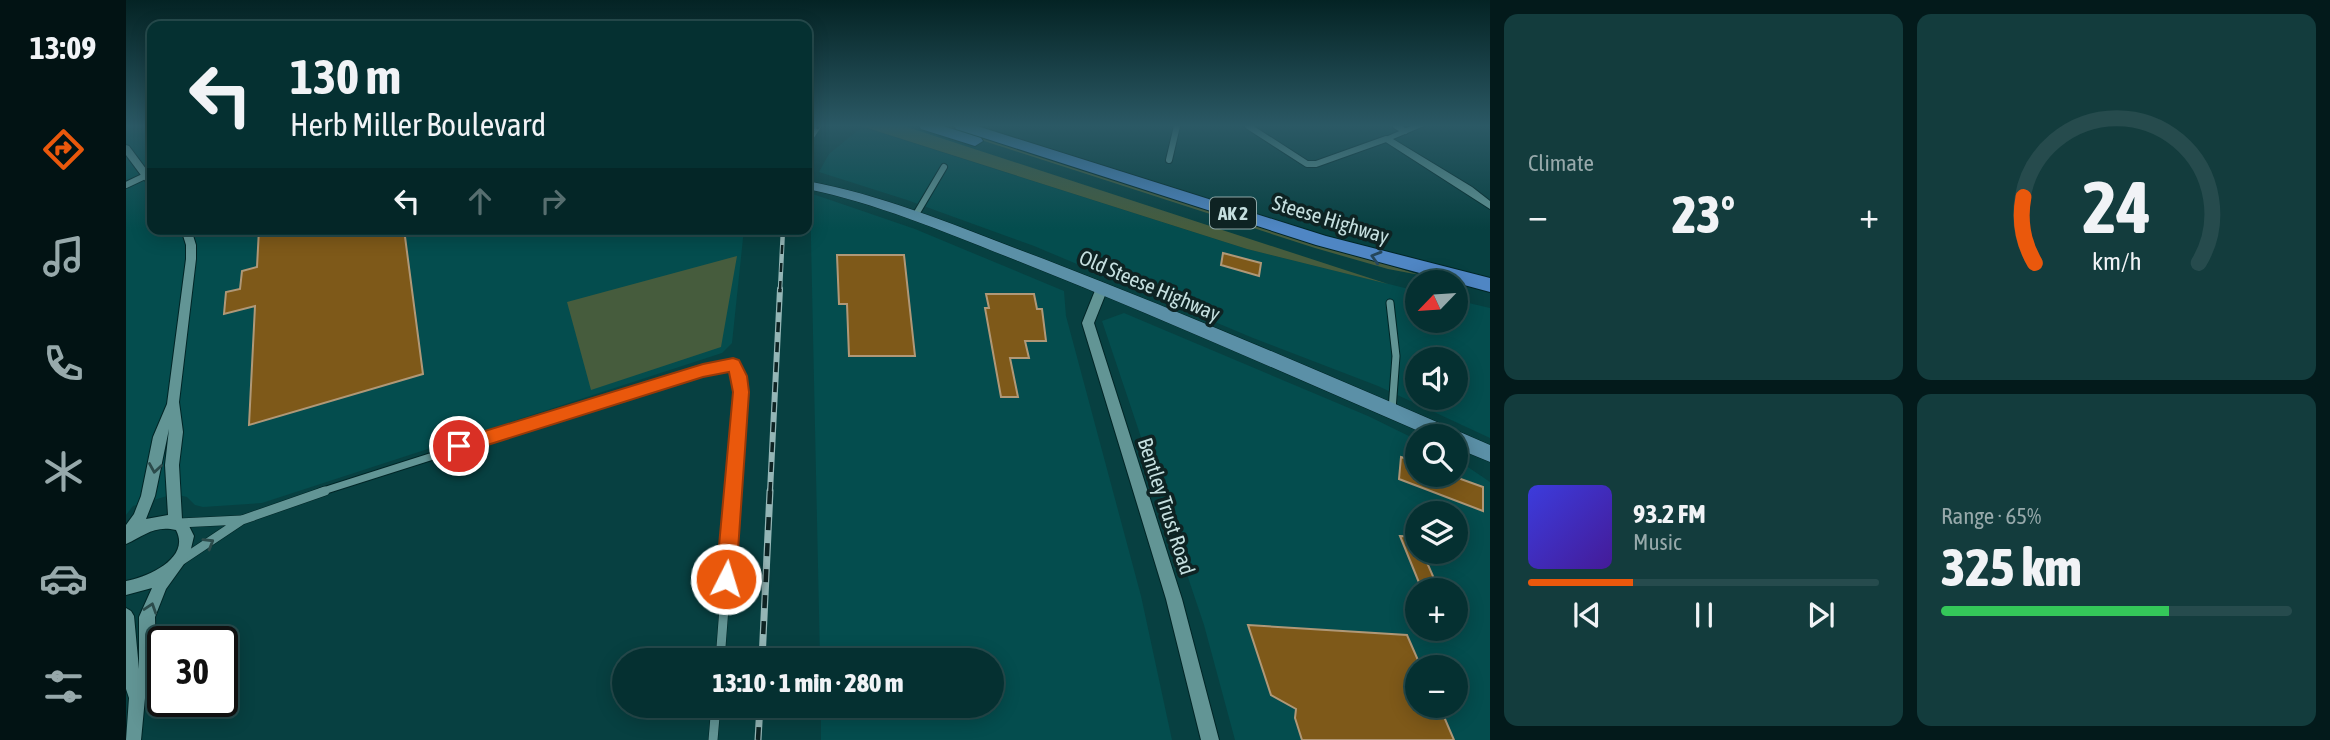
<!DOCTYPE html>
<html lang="en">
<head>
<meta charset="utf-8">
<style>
  body { margin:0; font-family:"Asap Condensed",sans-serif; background:#133c3d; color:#f1f3f6; height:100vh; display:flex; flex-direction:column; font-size:26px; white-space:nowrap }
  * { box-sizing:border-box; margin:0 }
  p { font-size:23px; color:#97a9ab }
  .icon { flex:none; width:38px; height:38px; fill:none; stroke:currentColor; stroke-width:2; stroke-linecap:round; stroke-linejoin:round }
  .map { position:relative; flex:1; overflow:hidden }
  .drawer { display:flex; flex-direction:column; gap:14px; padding:14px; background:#031a1b; width:840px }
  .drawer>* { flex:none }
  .banner { position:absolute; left:21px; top:21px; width:665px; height:214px; border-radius:14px; box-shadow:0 4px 18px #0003,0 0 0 2px #264b4d; background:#053031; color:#f1f3f6; overflow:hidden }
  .needle { width:46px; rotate:245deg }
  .fabs { position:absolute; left:1279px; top:270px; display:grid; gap:14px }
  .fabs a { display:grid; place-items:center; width:63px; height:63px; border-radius:50%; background:#053031; box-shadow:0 4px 18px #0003,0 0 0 2px #264b4d; font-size:35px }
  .speed { position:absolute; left:21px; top:626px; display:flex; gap:14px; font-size:35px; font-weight:700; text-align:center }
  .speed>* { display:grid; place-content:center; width:91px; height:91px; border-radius:50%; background:#053031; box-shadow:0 4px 18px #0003,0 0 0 2px #264b4d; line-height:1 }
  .speed .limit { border:4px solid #111; border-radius:10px; background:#fff; color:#111 }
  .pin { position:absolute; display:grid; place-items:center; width:60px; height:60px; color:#fff; margin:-30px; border:4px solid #fff; border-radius:50%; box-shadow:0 2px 7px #0007 }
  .me { position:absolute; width:77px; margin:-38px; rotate:5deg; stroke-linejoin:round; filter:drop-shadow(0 0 5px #0008) }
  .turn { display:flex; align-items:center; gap:24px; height:147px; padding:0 28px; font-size:32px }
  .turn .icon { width:91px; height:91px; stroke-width:2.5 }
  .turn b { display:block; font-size:49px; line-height:60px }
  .lanes { display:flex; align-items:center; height:66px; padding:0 28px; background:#0003; justify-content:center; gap:35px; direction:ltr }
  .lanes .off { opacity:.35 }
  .big { font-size:52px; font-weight:800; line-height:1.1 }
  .drawer .widget { flex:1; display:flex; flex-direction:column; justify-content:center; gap:10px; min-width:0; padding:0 24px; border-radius:14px; background:#133c3d }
  .drawer .dial { align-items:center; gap:0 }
  .dial svg { height:182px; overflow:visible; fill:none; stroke:#264b4d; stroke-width:7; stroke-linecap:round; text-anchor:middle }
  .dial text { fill:#f1f3f6; stroke:none }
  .song { display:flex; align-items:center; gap:21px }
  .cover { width:84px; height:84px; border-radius:10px; background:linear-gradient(135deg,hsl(240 70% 55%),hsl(260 70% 35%)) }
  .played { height:7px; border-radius:4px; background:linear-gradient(90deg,#ea580c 30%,#264b4d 30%) }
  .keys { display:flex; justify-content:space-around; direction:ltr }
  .heat { display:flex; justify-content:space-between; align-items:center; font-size:38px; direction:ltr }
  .charge { height:10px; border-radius:5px; background:linear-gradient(90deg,#34c759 65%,#264b4d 0) }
  .drawer .tiles { flex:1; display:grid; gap:14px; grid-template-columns:repeat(2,1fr) }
  .trip { position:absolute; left:486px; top:648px; width:392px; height:70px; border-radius:35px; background:#053031; box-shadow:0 4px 18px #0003,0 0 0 2px #264b4d; font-weight:800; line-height:70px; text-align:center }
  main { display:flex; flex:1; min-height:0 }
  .tab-bar { display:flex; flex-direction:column; width:126px; justify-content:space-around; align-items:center; background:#021314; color:#97a9ab }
  .tab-bar .icon { width:49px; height:49px }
  .tab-bar .on { color:#ea580c }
  .tab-bar b { font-size:32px; color:#f1f3f6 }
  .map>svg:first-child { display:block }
  .built { fill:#044d4e; fill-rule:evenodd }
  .green { fill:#465c3d }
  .building { fill:#7e5919; stroke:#b09877; stroke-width:2 }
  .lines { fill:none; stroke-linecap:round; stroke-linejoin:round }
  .minor-far2-casing { stroke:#002526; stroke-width:8 }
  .minor-far1-casing { stroke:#002526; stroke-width:9 }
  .minor-casing { stroke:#002526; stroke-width:10 }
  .tertiary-casing { stroke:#002526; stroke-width:2 }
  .secondary-casing { stroke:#002526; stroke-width:1 }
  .trunk-casing { stroke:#002526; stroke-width:2 }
  .minor-far2 { stroke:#629595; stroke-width:6 }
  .minor-far1 { stroke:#629595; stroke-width:7 }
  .minor { stroke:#629595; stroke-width:9 }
  .tertiary { fill:#629595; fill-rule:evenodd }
  .secondary { fill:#5b90a7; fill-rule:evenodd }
  .trunk { fill:#4f86c4; fill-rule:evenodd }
  .rail-far2-casing { stroke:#94b6b6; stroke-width:4.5 }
  .rail-far1-casing { stroke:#94b6b6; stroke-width:6 }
  .rail-casing { stroke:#94b6b6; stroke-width:7 }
  .rail-far2 { stroke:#0e2323; stroke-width:2.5; stroke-dasharray:9; stroke-linecap:butt }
  .rail-far1 { stroke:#0e2323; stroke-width:3.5; stroke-dasharray:10; stroke-linecap:butt }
  .rail { stroke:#0e2323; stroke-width:4.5; stroke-dasharray:13; stroke-linecap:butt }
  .oneway { stroke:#25465b }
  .oneway2 { stroke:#2b4b4b }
  .route { fill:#ea580c; stroke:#983908; stroke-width:2 }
  .labels { text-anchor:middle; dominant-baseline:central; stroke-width:7; stroke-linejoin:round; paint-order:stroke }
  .shield { fill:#0e2323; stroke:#8ea7a7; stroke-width:2 }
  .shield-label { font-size:19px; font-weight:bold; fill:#c5dfdf }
  .street-label { font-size:21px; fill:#c5dfdf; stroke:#0e2323 }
</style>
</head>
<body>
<main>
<nav class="tab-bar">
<b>13:09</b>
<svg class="icon on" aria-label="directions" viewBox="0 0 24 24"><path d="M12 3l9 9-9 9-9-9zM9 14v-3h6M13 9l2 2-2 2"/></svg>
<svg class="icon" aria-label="music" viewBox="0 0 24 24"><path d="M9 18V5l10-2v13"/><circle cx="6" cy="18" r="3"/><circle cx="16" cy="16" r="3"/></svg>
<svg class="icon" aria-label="phone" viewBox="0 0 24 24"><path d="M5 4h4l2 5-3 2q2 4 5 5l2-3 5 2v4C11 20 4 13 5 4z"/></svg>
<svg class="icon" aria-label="climate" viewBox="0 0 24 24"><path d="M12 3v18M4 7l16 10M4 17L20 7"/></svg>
<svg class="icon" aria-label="car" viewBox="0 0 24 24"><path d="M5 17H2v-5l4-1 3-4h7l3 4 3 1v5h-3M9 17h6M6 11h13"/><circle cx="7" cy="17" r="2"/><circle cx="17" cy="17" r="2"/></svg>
<svg class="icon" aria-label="filters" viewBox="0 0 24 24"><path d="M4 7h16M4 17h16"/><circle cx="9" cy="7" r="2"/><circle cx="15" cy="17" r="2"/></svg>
</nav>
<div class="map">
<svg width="1364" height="740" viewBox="0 0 1364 740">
  <rect width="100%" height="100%" fill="#074041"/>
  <path class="built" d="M0 126H26V229H618L606 343 596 353 136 503 77 507 69 505 61 497 48 494 7 506 0 515Z
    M736 127 1121 249 1291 291 1292 320H1330V300L1364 308V438L1252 386 1127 338 908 246 781 200 693 172 703 154ZM1292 359H1330V397H1292Z
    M684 193 789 229 938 291 940 316 1015 596 1046 740H695V705H866V660H694Z
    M998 313 1242 416 1291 440 1292 474H1330V459L1364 482V740H1109L1078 625 976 321ZM1292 513H1330V551H1292ZM1292 590H1330V628H1292ZM1292 667H1330V705H1292Z"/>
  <path class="green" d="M735 126H778L1262 284 1121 249Z
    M812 126H824L1294 275 1262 269 1189 248Z
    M611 256 595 347 465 390 441 302Z"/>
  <path class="building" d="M133 229H278L297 374 123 425 129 306 98 314 100 292 114 289 116 271 131 267Z
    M1097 253 1135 263 1133 276 1095 265Z
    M711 255H778L789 356H723L721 304H713Z
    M860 294H908L911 309H916L920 341H899L903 358H884L892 397H875L859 308H863Z
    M1275 457 1292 463V474H1321L1357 487V511L1273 479Z
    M1274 536 1290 537 1292 551H1296L1313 590H1296Z
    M1122 625 1281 635 1295 667H1292V705H1313L1328 740H1176L1169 718 1170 709 1145 695Z"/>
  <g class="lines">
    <g class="minor-far2-casing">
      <path id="minor-far2" d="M1122 126 1181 164H1190L1260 139
        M1270 126 1279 131
        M1043 160 1051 126
        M0 185 19 176
        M789 216 818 167"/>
    </g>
    <g class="minor-far1-casing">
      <path id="minor-far1" d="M1264 303 1270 356 1266 410
        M194 492 577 370 607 365 613 376 615 392 607 492"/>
    </g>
    <g class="minor-casing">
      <path id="minor" d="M53 523 115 520
        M56 560 116 520 199 491
        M594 660 607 491
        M587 740 590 705"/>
    </g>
    <g class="tertiary-casing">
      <path id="tertiary" d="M1285 126H1298L1267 139 1346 187 1364 201V209L1255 139Z
        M0 145 3 146 26 177V187L23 186 0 155Z
        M55 229H65L70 245V259L53 402 57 432 53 465 56 519 60 520 68 536 63 557 40 589 29 617 30 665 19 698 15 740H0L3 698 0 689V608L5 611 8 616 13 669V617L26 588 0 595V581C22 577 65 558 50 530 28 525 18 536 0 544V525L8 514 15 496 27 437 41 404 60 259V245ZM43 429 39 465 42 515 20 519 29 496Z
        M976 284 982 288 968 323 1056 599 1093 740H1075L1040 599 956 323 970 288Z"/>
    </g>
    <g class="secondary-casing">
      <path id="secondary" d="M681 181C763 196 840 230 918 259 1068 317 1217 381 1364 445V462L1330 448V436H1304C1167 377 1031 316 892 261 823 234 754 204 681 189Z"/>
    </g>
    <g class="trunk-casing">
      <path id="trunk" d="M793 126H817L855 138 857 141 849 146 795 129Z
        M828 126H851L1200 236 1364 278V292L1190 245 830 129Z"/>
    </g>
    <use href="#minor-far2" class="minor-far2"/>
    <use href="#minor-far1" class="minor-far1"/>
    <use href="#minor" class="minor"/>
    <use href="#tertiary" class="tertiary"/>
    <use href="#secondary" class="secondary"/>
    <use href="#trunk" class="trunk"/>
    <g class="rail-far2-casing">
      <path id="rail-far2" d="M681 144 693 126
        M654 290 657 229"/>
    </g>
    <g class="rail-far1-casing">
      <path id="rail-far1" d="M644 492 654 289"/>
    </g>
    <g class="rail-casing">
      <path id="rail" d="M636 660 644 491
        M632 740 634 705"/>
    </g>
    <use href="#rail-far2" class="rail-far2"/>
    <use href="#rail-far1" class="rail-far1"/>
    <use href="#rail" class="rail"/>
  </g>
  <defs><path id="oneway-chevron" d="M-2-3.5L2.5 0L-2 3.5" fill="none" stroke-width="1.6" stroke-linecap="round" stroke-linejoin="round" transform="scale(1.75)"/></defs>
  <use class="oneway" href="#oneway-chevron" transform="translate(1250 257) rotate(-164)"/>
  <g class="oneway2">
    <use href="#oneway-chevron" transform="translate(29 468) rotate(99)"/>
    <use href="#oneway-chevron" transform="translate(83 543) rotate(-31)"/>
    <use href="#oneway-chevron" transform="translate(25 608) rotate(-72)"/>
  </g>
  <linearGradient id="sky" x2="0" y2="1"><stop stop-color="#042324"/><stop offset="0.55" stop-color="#2b5965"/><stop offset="1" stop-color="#2b5965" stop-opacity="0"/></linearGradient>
  <rect width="1364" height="229" fill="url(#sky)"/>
  <path class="route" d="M607 358 613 360 621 376 623 392 610 579 607 586 600 589 593 586 590 579 607 392 603 372 577 377 333 454 327 451 325 446 327 441 333 439 577 364Z"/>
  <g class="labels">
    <rect class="shield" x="1084" y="197.5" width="46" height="31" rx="5"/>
    <g class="shield-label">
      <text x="1107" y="213">AK 2</text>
    </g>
    <g class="street-label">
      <text transform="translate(1205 219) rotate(17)">Steese Highway</text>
      <text transform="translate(1024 285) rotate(23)">Old Steese Highway</text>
      <text transform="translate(1041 506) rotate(72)">Bentley Trust Road</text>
    </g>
  </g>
</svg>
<div class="fabs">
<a><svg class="needle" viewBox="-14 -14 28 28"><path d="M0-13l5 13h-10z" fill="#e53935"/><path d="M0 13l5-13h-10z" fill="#97a9ab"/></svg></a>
<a><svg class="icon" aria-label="sound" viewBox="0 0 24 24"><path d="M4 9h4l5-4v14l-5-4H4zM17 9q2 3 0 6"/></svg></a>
<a><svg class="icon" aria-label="search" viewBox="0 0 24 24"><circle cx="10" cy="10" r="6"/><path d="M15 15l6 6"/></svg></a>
<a><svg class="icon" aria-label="layers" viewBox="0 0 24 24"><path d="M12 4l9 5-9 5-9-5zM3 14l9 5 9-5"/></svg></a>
<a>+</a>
<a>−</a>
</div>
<div class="speed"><div class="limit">30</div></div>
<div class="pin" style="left:333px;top:446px;background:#d93025"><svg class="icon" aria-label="arrive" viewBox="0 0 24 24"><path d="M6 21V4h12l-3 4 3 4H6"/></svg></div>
<svg class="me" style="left:600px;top:579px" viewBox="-20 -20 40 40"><circle r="17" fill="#ea580c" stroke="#fff" stroke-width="3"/><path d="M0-11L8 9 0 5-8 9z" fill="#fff"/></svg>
<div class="trip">13:10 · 1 min · 280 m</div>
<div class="banner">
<div class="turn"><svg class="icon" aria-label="left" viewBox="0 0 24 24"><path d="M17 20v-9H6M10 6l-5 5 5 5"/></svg><div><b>130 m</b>Herb Miller Boulevard</div></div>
<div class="lanes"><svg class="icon" aria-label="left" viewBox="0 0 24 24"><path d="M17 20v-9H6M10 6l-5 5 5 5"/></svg><svg class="icon off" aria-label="ahead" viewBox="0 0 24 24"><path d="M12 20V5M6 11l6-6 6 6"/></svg><svg class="icon off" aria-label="right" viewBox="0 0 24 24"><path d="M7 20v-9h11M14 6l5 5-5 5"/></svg></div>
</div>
</div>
<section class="drawer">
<div class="tiles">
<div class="widget"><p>Climate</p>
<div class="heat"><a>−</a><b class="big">23°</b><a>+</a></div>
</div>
<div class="widget dial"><svg viewBox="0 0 100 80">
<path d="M14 69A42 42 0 1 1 86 69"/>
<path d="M14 69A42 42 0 0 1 9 40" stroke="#ea580c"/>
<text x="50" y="56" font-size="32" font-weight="700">24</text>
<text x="50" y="72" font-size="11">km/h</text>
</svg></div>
<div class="widget">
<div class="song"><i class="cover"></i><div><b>93.2 FM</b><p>Music</p></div></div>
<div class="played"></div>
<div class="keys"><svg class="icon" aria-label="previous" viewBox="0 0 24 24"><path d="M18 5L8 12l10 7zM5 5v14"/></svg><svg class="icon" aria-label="pause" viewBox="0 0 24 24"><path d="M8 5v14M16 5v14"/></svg><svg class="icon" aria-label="next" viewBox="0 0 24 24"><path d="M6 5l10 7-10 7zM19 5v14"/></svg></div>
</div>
<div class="widget"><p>Range · 65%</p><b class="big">325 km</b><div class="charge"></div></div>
</div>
</section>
</main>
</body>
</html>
